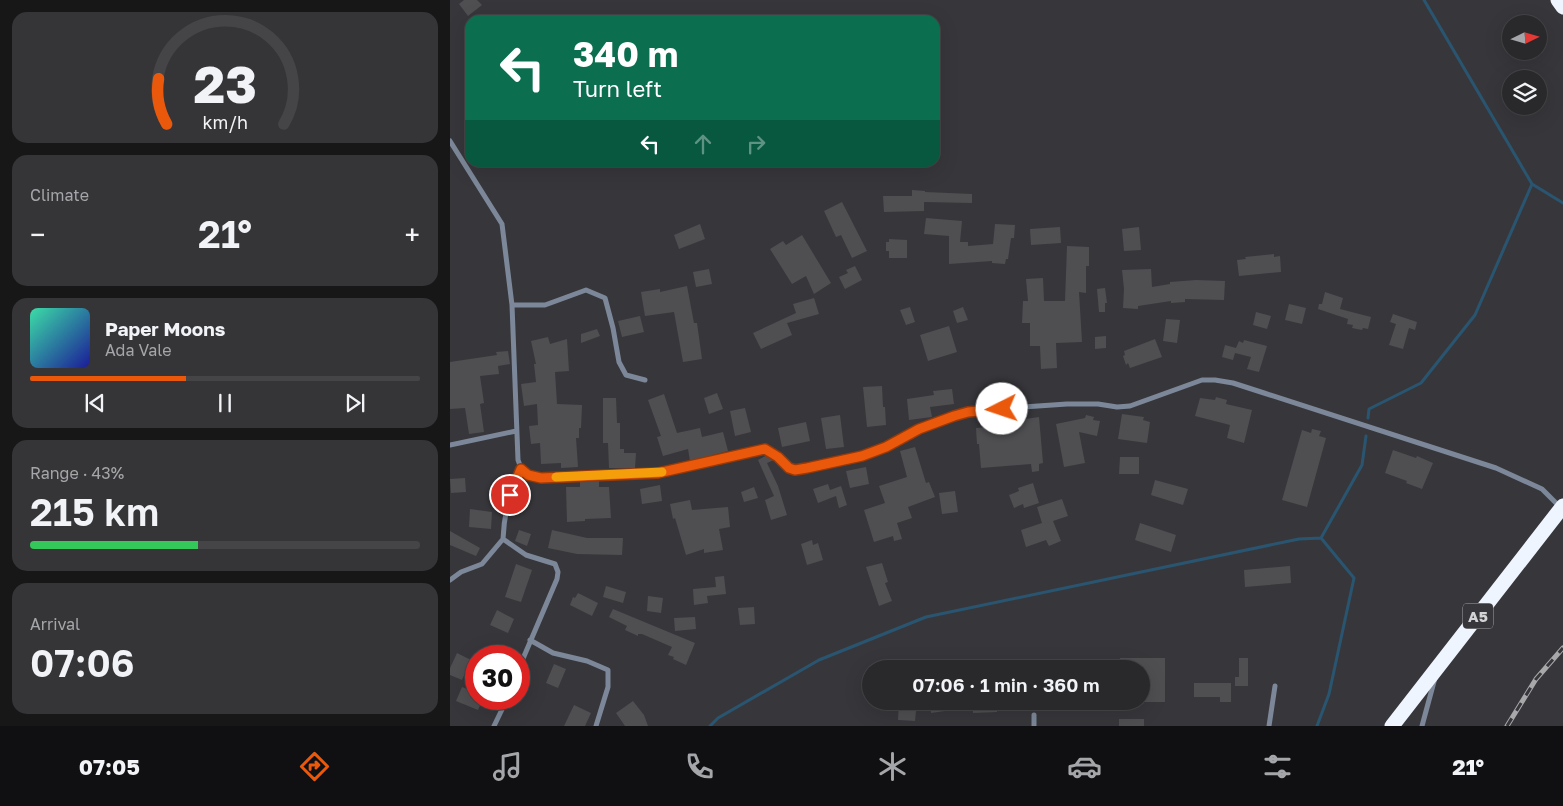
<!DOCTYPE html>
<html lang="en">
<head>
<meta charset="utf-8">
<style>
  body { margin:0; font-family:"Golos Text",sans-serif; background:#353538; color:#f1f3f6; height:100vh; display:flex; flex-direction:column; font-size:19px; white-space:nowrap }
  * { box-sizing:border-box; margin:0 }
  p { font-size:16px; color:#a5a6a9 }
  .icon { flex:none; width:28px; height:28px; fill:none; stroke:currentColor; stroke-width:2; stroke-linecap:round; stroke-linejoin:round }
  .map { position:relative; flex:1; overflow:hidden }
  .details { display:flex; flex-direction:column; gap:12px; padding:12px; background:#171718; width:450px }
  .details>* { flex:none }
  .top-card { position:absolute; left:15px; top:15px; width:475px; height:152px; border-radius:15px; box-shadow:0 5px 20px #0002,0 0 0 1px #454548; background:#0b6e4f; color:#fff; overflow:hidden }
  .needle { width:32px; rotate:85deg }
  .buttons { position:absolute; left:1052px; top:15px; display:grid; gap:10px }
  .buttons a { display:grid; place-items:center; width:45px; height:45px; border-radius:50%; background:#29292c; box-shadow:0 5px 20px #0002,0 0 0 1px #454548; font-size:25px }
  .speed { position:absolute; left:15px; top:645px; display:flex; gap:10px; font-size:25px; font-weight:700; text-align:center }
  .speed>* { display:grid; place-content:center; width:65px; height:65px; border-radius:50%; background:#29292c; box-shadow:0 5px 20px #0002,0 0 0 1px #454548; line-height:1 }
  .speed .limit { border:8px solid #d22; background:#fff; color:#111 }
  .pin { position:absolute; display:grid; place-items:center; width:42px; height:42px; color:#fff; margin:-21px; border:2px solid #fff; border-radius:50%; box-shadow:0 1px 5px #0007 }
  .me { position:absolute; width:55px; margin:-28px; rotate:266deg; stroke-linejoin:round; filter:drop-shadow(0 0 4px #0008) }
  .turn { display:flex; align-items:center; gap:18px; height:105px; padding:0 25px; font-size:22px }
  .turn .icon { width:65px; height:65px; stroke-width:2.5 }
  .turn b { display:block; font-size:35px; line-height:42px }
  .lanes { display:flex; align-items:center; height:48px; padding:0 25px; background:#0003; justify-content:center; gap:25px; direction:ltr }
  .lanes .off { opacity:.35 }
  .big { font-size:38px; font-weight:600; line-height:1.1 }
  .details .widget { flex:1; display:flex; flex-direction:column; justify-content:center; gap:8px; min-width:0; padding:0 18px; border-radius:15px; background:#353538 }
  .details .dial { align-items:center; gap:0 }
  .dial svg { height:130px; overflow:visible; fill:none; stroke:#454548; stroke-width:7; stroke-linecap:round; text-anchor:middle }
  .dial text { fill:#f1f3f6; stroke:none }
  .song { display:flex; align-items:center; gap:15px }
  .cover { width:60px; height:60px; border-radius:8px; background:linear-gradient(135deg,hsl(160 70% 55%),hsl(240 70% 35%)) }
  .played { height:5px; border-radius:2px; background:linear-gradient(90deg,#ea580c 40%,#454548 40%) }
  .keys { display:flex; justify-content:space-around; direction:ltr }
  .heat { display:flex; justify-content:space-between; align-items:center; font-size:28px; direction:ltr }
  .charge { height:8px; border-radius:4px; background:linear-gradient(90deg,#34c759 43%,#454548 0) }
  .trip { position:absolute; left:412px; top:660px; width:288px; height:50px; border-radius:25px; background:#29292c; box-shadow:0 5px 20px #0002,0 0 0 1px #454548; font-weight:600; line-height:50px; text-align:center }
  .tab-bar { display:flex; height:80px; justify-content:space-around; align-items:center; background:#101012; color:#a5a6a9 }
  .tab-bar .icon { width:35px; height:35px }
  .tab-bar .active { color:#ea580c }
  .tab-bar b { font-size:22px; color:#f1f3f6 }
  main { display:flex; flex:1; min-height:0 }
  .map>svg:first-child { display:block }
  .lines { fill:none; stroke-linecap:round; stroke-linejoin:round }
  .stream { stroke:#2a5570; stroke-width:3 }
  .building { fill:#4f4f52 }
  .street { stroke:#7c8899; stroke-width:5 }
  .highway { stroke:#eff5fe; stroke-width:15 }
  .rail-casing { stroke:#a8a8aa; stroke-width:5 }
  .rail { stroke:#37373b; stroke-width:3; stroke-dasharray:9; stroke-linecap:butt }
  .route-casing { stroke:#983908; stroke-width:12 }
  .route { stroke:#ea580c; stroke-width:9 }
  .slow { stroke:#f59e0b; stroke-width:9 }
  .labels { text-anchor:middle; dominant-baseline:central; stroke-width:5; stroke-linejoin:round; paint-order:stroke }
  .shield { fill:#37373b; stroke:#a4a4a7; stroke-width:1 }
  .shield-label { font-size:15px; font-weight:bold; fill:#d3d3d5 }
</style>
</head>
<body>
<main>
<section class="details">
<div class="widget dial"><svg viewBox="0 0 100 80">
<path d="M14 69A42 42 0 1 1 86 69"/>
<path d="M14 69A42 42 0 0 1 9 41" stroke="#ea580c"/>
<text x="50" y="56" font-size="32" font-weight="700">23</text>
<text x="50" y="72" font-size="11">km/h</text>
</svg></div>
<div class="widget"><p>Climate</p>
<div class="heat"><a>−</a><b class="big">21°</b><a>+</a></div>
</div>
<div class="widget">
<div class="song"><i class="cover"></i><div><b>Paper Moons</b><p>Ada Vale</p></div></div>
<div class="played"></div>
<div class="keys"><svg class="icon" aria-label="previous" viewBox="0 0 24 24"><path d="M18 5L8 12l10 7zM5 5v14"/></svg><svg class="icon" aria-label="pause" viewBox="0 0 24 24"><path d="M8 5v14M16 5v14"/></svg><svg class="icon" aria-label="next" viewBox="0 0 24 24"><path d="M6 5l10 7-10 7zM19 5v14"/></svg></div>
</div>
<div class="widget"><p>Range · 43%</p><b class="big">215 km</b><div class="charge"></div></div>
<div class="widget"><p>Arrival</p><b class="big">07:06</b></div>
</section>
<div class="map">
<svg width="1113" height="726" viewBox="0 0 1113 726">
  <rect width="100%" height="100%" fill="#37373b"/>
  <g class="lines">
    <path class="stream" d="M974 0 1082 184 1113 203
      M918 418 919 409 971 383 1025 315 1082 184
      M260 726 268 718 369 660 476 617 849 539 871 538
      M867 726 879 694 904 578 871 538 912 465 916 436"/>
  </g>
  <path class="building" d="M14 0H27L32 5 18 16 9 4Z
    M462 190 475 191V192L522 194V203L474 202V211L434 212 433 196H462Z
    M392 202 417 251 402 258 391 235 386 237 374 211Z
    M476 218 512 221 510 242H518V246L543 244 545 224 565 225 564 238H561L558 259H556L555 264 542 263V261L499 264V236L474 234Z
    M250 224 255 239 229 249 224 235Z
    M610 227 611 243 581 245 580 229Z
    M689 227 691 250 674 251 672 229Z
    M352 235 381 283 364 294 356 276 342 284 320 249 333 241 336 245Z
    M439 239 457 240V258H439V251H436V242H439Z
    M617 246 639 247V266H636V293L629 292 632 342 606 343 607 368 591 369 590 346H580V323H572L573 301H578L576 279 593 278 594 301H615Z
    M824 254V257L830 256 831 272 789 276 787 260 796 259 795 257Z
    M405 266 412 280 395 289 389 277 398 273 396 270Z
    M259 269 262 284 246 287 243 272Z
    M701 269 702 287 720 284V282L746 280 775 281 774 300 735 299V302L721 303V301L688 306V309L673 308 674 289 672 270Z
    M237 286 244 323H247L252 359 233 362 224 312 195 316 191 292 210 289V292Z
    M655 288 657 303H655V312H649L647 289Z
    M875 292 893 298 890 309 921 317 918 329 913 328 912 330 902 328 903 325 897 324 898 319 868 309 869 304H872Z
    M364 298 369 314 337 323 342 335 311 349 303 333 346 313 343 304Z
    M839 304 856 308 852 324 835 320Z
    M460 307 465 322 456 325 450 310Z
    M513 307 518 320 507 323 503 311Z
    M806 312 821 316 817 329 803 325Z
    M943 314 967 322 965 330 959 328 953 349 939 345 946 324 940 322Z
    M190 316 194 332 172 337 168 321Z
    M716 319 730 320 727 343 713 341Z
    M499 326 507 352 478 361 470 335Z
    M147 329 150 336 131 343V334Z
    M656 336V348L645 349V337Z
    M98 337 100 344 117 339 119 371 105 372 107 404 132 405 131 428H129V438H126L128 467 111 468V463L91 464 90 443 81 444 79 426 88 425 87 404 74 406 71 384 86 382 84 364H86L81 341Z
    M705 339 712 357 680 368 678 363 676 365 673 356 675 355 674 351Z
    M794 340 817 346 809 372 797 369 801 357 785 353 783 360 772 357 775 345 786 348 789 341 793 343Z
    M58 351 60 364 48 366 49 374 30 376 34 403 30 404 34 432 19 434 15 408 0 409V362L47 355 46 352Z
    M432 386 433 407H435L436 425 417 427 413 387Z
    M502 389 504 404 480 407 482 417 459 420 457 399 484 395 483 391Z
    M267 393 273 409 259 414 254 398Z
    M214 394 227 433 250 428 252 437 273 432 278 451 240 461 238 449 213 456 207 437 211 436 198 400Z
    M766 397 777 400 776 404 802 410 794 443 777 438 780 425 745 416 750 398 765 400Z
    M153 398H166L167 423H170V449H174V453H186L185 468H159L158 443H153Z
    M295 408 301 432 285 436 280 411Z
    M672 414 694 417 693 420 700 422 697 443 668 439Z
    M390 415 394 447 376 449 371 418Z
    M636 415 644 417 643 420 650 421 647 436 629 432 635 463 614 467 606 424 635 418Z
    M589 417 593 463 589 464V471L582 472 581 464 531 468 529 444H527L526 428 568 425V420Z
    M356 422 360 441 332 447 328 428Z
    M862 429 871 431 869 436 876 438 857 507 832 500 852 430 861 433Z
    M465 447 476 483 479 482 485 497 458 507 462 518 447 523 452 539 444 541 443 536 424 542 414 510 435 503 429 486 457 477 450 451Z
    M943 450 966 458 967 456 983 463 972 489 956 483 957 481 935 473Z
    M317 455 324 460 317 463 328 486 337 515 321 520 315 500 324 496 308 460Z
    M670 457H689V474H669Z
    M416 467 419 484 400 488 396 471Z
    M15 478 16 492 1 493 0 479Z
    M705 480 738 489 733 505 701 495Z
    M149 481V487H159L161 518 135 519V521L117 522 116 487H130V482Z
    M583 483 589 503 574 508 573 504 564 508 559 495 569 491 568 488Z
    M378 484 380 490 391 486 397 505 389 508 386 496 368 503 363 489Z
    M210 485 212 501 192 504 190 489Z
    M304 487 308 498 294 502 291 492Z
    M505 491 508 512 492 514 489 493Z
    M612 499 618 516 603 521 611 541 599 546 596 540 576 547 571 530 592 523 587 507Z
    M240 500 242 510 278 507 280 527 269 529 273 550 254 553V549L236 555 225 518 223 519 220 504Z
    M20 509 42 512 41 529 19 527Z
    M690 523 726 535 721 552 685 540Z
    M69 530 81 534 77 546 65 541Z
    M102 530 137 538H173L172 555 127 554 98 548Z
    M0 531 30 548 26 556 0 545Z
    M362 540 363 545 368 543 373 560 357 565 351 544Z
    M432 563 438 582 435 583 442 601 429 606 416 567Z
    M66 564 82 570 71 602 55 597Z
    M840 566 841 583 795 587 794 570Z
    M274 576 276 594 257 596 258 603 244 605 243 589 266 587 265 577Z
    M156 586 176 592 173 603 153 597Z
    M128 593 148 603 142 616 120 605 123 597 125 598Z
    M198 596 213 598 211 613 197 611Z
    M304 607 305 624 290 625 288 608Z
    M163 609 245 643 236 665 223 659 224 657 218 655 222 647 192 634H188V636L175 630 177 626 159 617Z
    M47 610 64 619 58 633 40 625Z
    M245 617 246 629 225 631 224 618Z
    M7 653 21 660 12 680 0 675V668Z
    M670 658H715V702H693V669H670Z
    M789 658H798V686H785V677H789Z
    M104 664 116 669 108 688 96 683Z
    M744 683H781V702H770V697H744Z
    M12 687 26 693V699H33L28 710 6 701Z
    M183 701 194 715 198 726H175L166 713Z
    M449 701H467L465 721 448 720Z
    M480 701H501L502 710 481 713Z
    M547 701V712L523 713V702Z
    M124 705 141 713 135 726H114Z
    M669 719H694V726H669Z"/>
  <g class="lines">
    <path class="street" d="M0 141 52 224 62 305 68 460C73 475 77 475 91 478L208 473 315 449C327 454 333 466 345 470L412 456 436 447 469 429 504 416 518 411 617 404H648L667 407 680 406 752 380H765L783 383 814 393 1046 468 1092 489 1110 507
      M62 305H95L136 290 155 298 163 328 169 362 176 375 195 380
      M0 445 66 431
      M0 580 11 572 32 564 53 539
      M80 640 103 653 137 661 158 670V687L146 726
      M69 668 107 579 108 572 105 564 76 555 53 539C54 514 59 492 71 469
      M44 726 57 699
      M584 726V715
      M819 726 825 686
      M972 726 985 678"/>
    <path class="highway" d="M1108 0 1113 7
      M942 726 1113 506"/>
    <g class="rail-casing">
      <path id="rail" d="M1057 726 1086 679 1113 648"/>
    </g>
    <use href="#rail" class="rail"/>
  </g>
  <g class="lines">
    <g class="route-casing">
      <path id="route" d="M60 495 71 469 78 475 91 478 208 473 315 449 328 457 339 468 345 470 357 468 412 456 436 447 469 429 504 416 518 412 552 409"/>
    </g>
    <use href="#route" class="route"/>
    <path class="slow" d="M106 477 212 472"/>
  </g>
  <g class="labels">
    <rect class="shield" x="1013" y="603.5" width="30" height="25" rx="4"/>
    <g class="shield-label">
      <text x="1028" y="616">A5</text>
    </g>
  </g>
</svg>
<div class="buttons">
<a><svg class="needle" viewBox="-14 -14 28 28"><path d="M0-13l5 13h-10z" fill="#e53935"/><path d="M0 13l5-13h-10z" fill="#a5a6a9"/></svg></a>
<a><svg class="icon" aria-label="layers" viewBox="0 0 24 24"><path d="M12 4l9 5-9 5-9-5zM3 14l9 5 9-5"/></svg></a>
</div>
<div class="speed"><div class="limit">30</div></div>
<div class="pin" style="left:60px;top:495px;background:#d93025"><svg class="icon" aria-label="arrive" viewBox="0 0 24 24"><path d="M6 21V4h12l-3 4 3 4H6"/></svg></div>
<svg class="me" style="left:552px;top:409px" viewBox="-20 -20 40 40"><circle r="19" fill="#fff"/><path d="M0-13L10 11 0 6-10 11z" fill="#ea580c"/></svg>
<div class="trip">07:06 · 1 min · 360 m</div>
<div class="top-card">
<div class="turn"><svg class="icon" aria-label="left" viewBox="0 0 24 24"><path d="M17 20v-9H6M10 6l-5 5 5 5"/></svg><div><b>340 m</b>Turn left</div></div>
<div class="lanes"><svg class="icon" aria-label="left" viewBox="0 0 24 24"><path d="M17 20v-9H6M10 6l-5 5 5 5"/></svg><svg class="icon off" aria-label="ahead" viewBox="0 0 24 24"><path d="M12 20V5M6 11l6-6 6 6"/></svg><svg class="icon off" aria-label="right" viewBox="0 0 24 24"><path d="M7 20v-9h11M14 6l5 5-5 5"/></svg></div>
</div>
</div>
</main>
<nav class="tab-bar">
<b>07:05</b>
<svg class="icon active" aria-label="directions" viewBox="0 0 24 24"><path d="M12 3l9 9-9 9-9-9zM9 14v-3h6M13 9l2 2-2 2"/></svg>
<svg class="icon" aria-label="music" viewBox="0 0 24 24"><path d="M9 18V5l10-2v13"/><circle cx="6" cy="18" r="3"/><circle cx="16" cy="16" r="3"/></svg>
<svg class="icon" aria-label="phone" viewBox="0 0 24 24"><path d="M5 4h4l2 5-3 2q2 4 5 5l2-3 5 2v4C11 20 4 13 5 4z"/></svg>
<svg class="icon" aria-label="climate" viewBox="0 0 24 24"><path d="M12 3v18M4 7l16 10M4 17L20 7"/></svg>
<svg class="icon" aria-label="car" viewBox="0 0 24 24"><path d="M5 17H2v-5l4-1 3-4h7l3 4 3 1v5h-3M9 17h6M6 11h13"/><circle cx="7" cy="17" r="2"/><circle cx="17" cy="17" r="2"/></svg>
<svg class="icon" aria-label="filters" viewBox="0 0 24 24"><path d="M4 7h16M4 17h16"/><circle cx="9" cy="7" r="2"/><circle cx="15" cy="17" r="2"/></svg>
<b>21°</b>
</nav>
</body>
</html>
